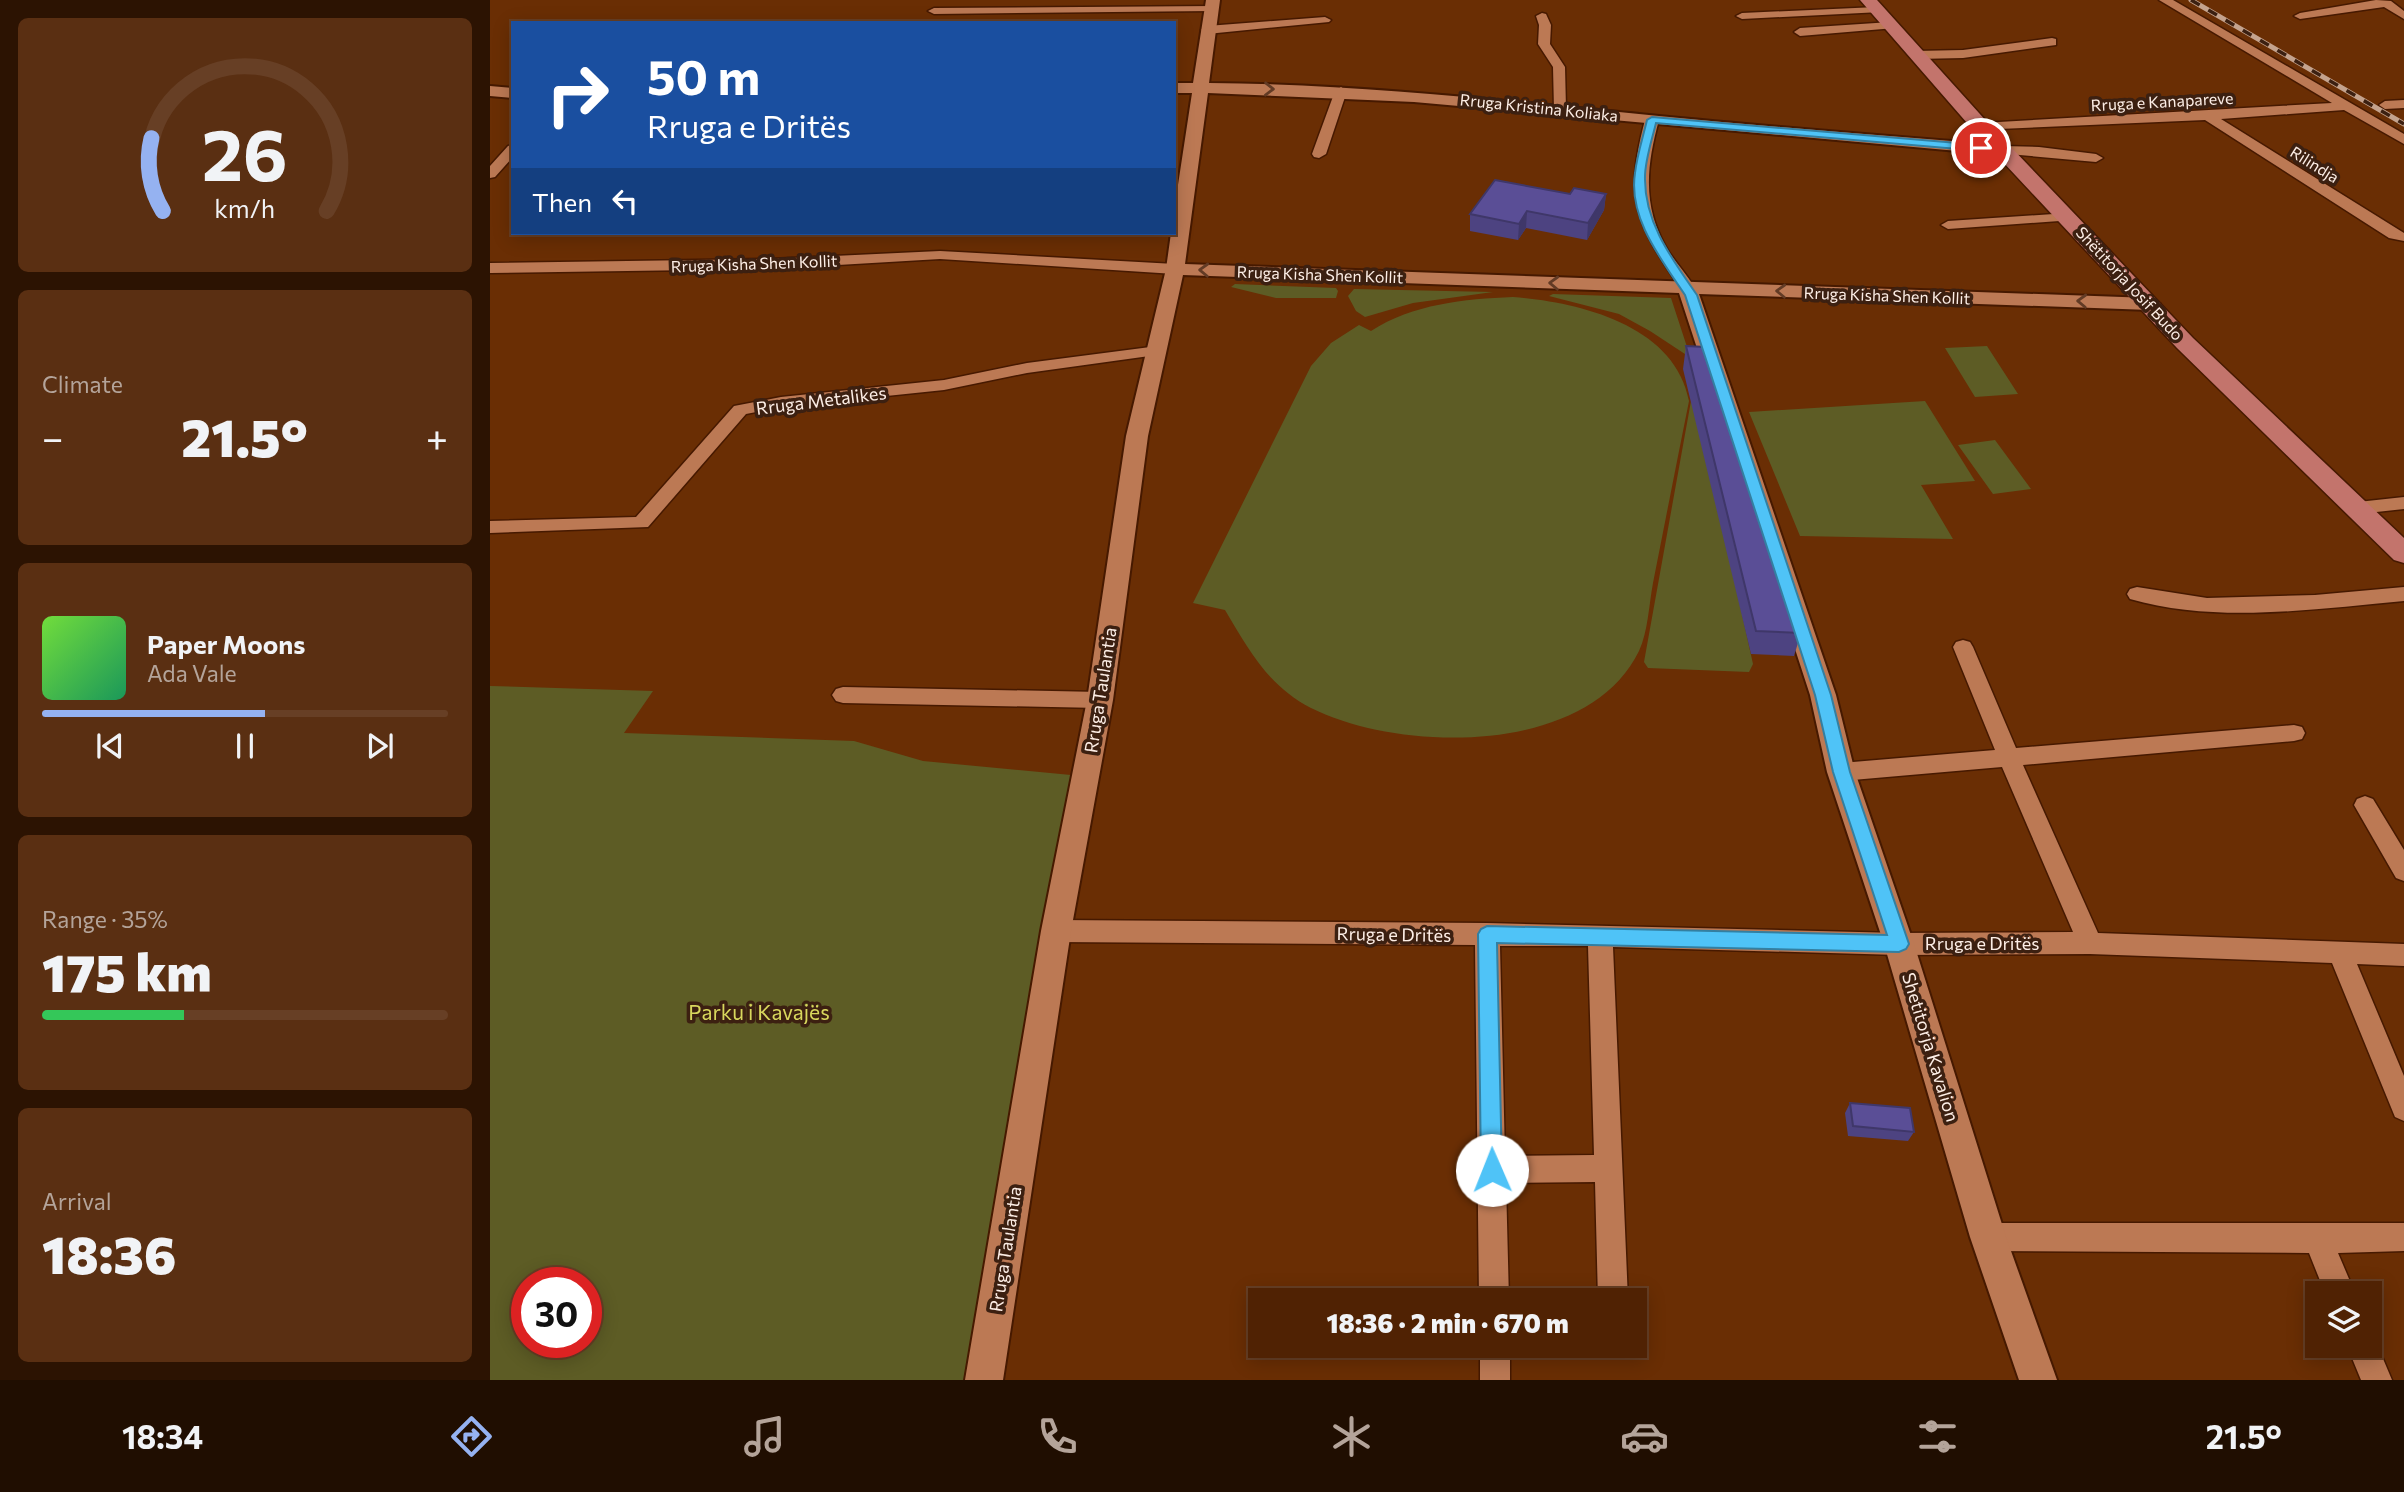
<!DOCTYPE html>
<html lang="en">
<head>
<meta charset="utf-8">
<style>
  body { margin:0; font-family:Commissioner,sans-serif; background:#5a2f12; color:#f1f3f6; height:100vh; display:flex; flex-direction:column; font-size:26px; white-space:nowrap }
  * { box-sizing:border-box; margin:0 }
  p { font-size:23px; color:#b4a49a }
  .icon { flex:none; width:38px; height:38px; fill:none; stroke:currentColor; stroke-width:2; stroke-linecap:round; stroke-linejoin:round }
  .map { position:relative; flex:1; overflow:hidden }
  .panel { display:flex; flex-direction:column; gap:18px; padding:18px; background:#2c1302; width:490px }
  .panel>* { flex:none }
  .banner { position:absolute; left:21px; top:21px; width:665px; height:214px; border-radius:0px; box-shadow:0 4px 18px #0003,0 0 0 2px #673f25; background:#1a4fa0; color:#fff; overflow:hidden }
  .buttons { position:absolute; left:1815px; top:1281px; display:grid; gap:14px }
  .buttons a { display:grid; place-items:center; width:77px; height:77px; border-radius:0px; background:#502203; box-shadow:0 4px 18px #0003,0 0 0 2px #673f25; font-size:35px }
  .speed { position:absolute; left:21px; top:1267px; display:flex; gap:14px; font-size:35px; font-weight:700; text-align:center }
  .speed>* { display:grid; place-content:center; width:91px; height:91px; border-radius:50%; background:#502203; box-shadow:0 4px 18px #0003,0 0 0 2px #673f25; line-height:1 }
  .speed .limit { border:10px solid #d22; background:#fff; color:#111 }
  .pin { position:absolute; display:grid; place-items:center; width:60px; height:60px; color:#fff; margin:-30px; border:4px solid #fff; border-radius:50%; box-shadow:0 2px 7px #0007 }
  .me { position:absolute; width:77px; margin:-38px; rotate:359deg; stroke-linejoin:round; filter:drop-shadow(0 0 5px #0008) }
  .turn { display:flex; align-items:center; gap:24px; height:147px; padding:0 21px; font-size:32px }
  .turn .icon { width:91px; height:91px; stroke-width:2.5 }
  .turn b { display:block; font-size:49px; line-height:60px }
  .then { display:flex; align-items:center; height:66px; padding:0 21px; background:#0003; gap:14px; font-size:26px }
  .big { font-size:52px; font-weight:800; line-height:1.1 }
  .panel .card { flex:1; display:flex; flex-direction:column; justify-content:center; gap:10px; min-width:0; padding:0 24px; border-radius:10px; background:#5a2f12 }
  .panel .dial { align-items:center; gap:0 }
  .dial svg { height:182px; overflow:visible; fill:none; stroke:#673f25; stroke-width:7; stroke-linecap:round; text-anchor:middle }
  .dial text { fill:#f1f3f6; stroke:none }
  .song { display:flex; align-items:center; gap:21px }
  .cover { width:84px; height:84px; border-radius:10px; background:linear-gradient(135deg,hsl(100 70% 55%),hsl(150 70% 35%)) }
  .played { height:7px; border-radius:4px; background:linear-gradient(90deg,#95b2f1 55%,#673f25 55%) }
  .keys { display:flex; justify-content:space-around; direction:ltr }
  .heat { display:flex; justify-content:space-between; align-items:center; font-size:38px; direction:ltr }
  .charge { height:10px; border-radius:5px; background:linear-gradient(90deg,#34c759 35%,#673f25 0) }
  .trip { position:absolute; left:758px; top:1288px; width:399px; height:70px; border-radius:0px; background:#502203; box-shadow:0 4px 18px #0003,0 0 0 2px #673f25; font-weight:800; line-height:70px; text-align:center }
  .dock { display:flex; height:112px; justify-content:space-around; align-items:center; background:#200e01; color:#b4a49a }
  .dock .icon { width:49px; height:49px }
  .dock .selected { color:#95b2f1 }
  .dock b { font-size:32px; color:#f1f3f6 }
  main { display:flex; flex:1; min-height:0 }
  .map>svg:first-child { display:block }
  .green { fill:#5d5c25; fill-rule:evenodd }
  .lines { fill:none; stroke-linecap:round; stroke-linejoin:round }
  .minor-casing { stroke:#461900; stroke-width:3 }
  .tertiary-casing { stroke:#461900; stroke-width:4 }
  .secondary-casing { stroke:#461900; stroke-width:3 }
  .minor { fill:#bc7954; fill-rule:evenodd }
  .tertiary { fill:#bc7954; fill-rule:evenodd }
  .secondary { fill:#c3746c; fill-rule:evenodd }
  .rail-casing { stroke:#c4a38e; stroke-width:5 }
  .rail { stroke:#3c2011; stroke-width:3.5; stroke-dasharray:10; stroke-linecap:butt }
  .wall { fill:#4d4381 }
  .shaded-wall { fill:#3f3769 }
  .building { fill:#5a4e96; stroke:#3f3769; stroke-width:2 }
  .oneway { stroke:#623b25 }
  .route { fill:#4fc3f7; stroke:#337fa1; stroke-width:2 }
  .labels { text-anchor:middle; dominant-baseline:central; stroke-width:7; stroke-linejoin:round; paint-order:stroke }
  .far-street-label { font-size:16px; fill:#fdeee6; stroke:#3c2011 }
  .street-label { font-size:18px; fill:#fdeee6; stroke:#3c2011 }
  .near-park-label { font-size:21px; fill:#d8d75d; stroke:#3c2011 }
</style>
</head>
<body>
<main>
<section class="panel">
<div class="card dial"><svg viewBox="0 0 100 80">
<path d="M14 69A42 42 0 1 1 86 69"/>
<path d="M14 69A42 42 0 0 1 9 37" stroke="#95b2f1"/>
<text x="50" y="56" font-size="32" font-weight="700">26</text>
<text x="50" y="72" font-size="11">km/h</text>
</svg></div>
<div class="card"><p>Climate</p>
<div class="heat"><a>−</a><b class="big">21.5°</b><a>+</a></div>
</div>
<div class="card">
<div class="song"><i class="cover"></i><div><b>Paper Moons</b><p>Ada Vale</p></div></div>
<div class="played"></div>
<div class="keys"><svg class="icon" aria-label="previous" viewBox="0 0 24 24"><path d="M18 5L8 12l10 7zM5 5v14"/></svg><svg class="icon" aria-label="pause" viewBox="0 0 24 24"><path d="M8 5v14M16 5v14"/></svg><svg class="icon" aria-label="next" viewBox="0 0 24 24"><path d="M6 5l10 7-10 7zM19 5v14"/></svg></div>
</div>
<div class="card"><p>Range · 35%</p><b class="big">175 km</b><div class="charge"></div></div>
<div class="card"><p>Arrival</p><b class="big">18:36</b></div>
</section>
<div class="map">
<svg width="1914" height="1380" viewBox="0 0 1914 1380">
  <rect width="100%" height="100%" fill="#6a2e04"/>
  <path class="green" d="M745 284 846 288 848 291 846 298H786L741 287Z
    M864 289 1003 292 923 303 875 317 866 311 858 296Z
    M1063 294 1181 298 1199 353 1198 356 1160 331 1129 314 1059 296Z
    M1023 297C1089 302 1185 325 1199 401 1187 461 1175 522 1163 583 1159 604 1158 632 1149 651 1098 756 911 753 821 708 778 686 759 650 735 610L703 603 821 366 841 343 869 325 881 331C923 304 974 299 1023 297Z
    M1497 346 1528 394 1485 397 1455 348Z
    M1201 401 1217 455 1263 664 1259 672 1158 668 1154 662Z
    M1435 401 1485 481 1431 485 1463 539 1310 536 1259 412Z
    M1505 440 1541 489 1503 494 1468 445Z
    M0 686 163 691 134 733 364 741 433 761 581 775 477 1380H0ZM37 1283H96V1342H37Z"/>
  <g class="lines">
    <g class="minor-casing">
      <path id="minor" d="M1669 0H1683L1914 134V144L1854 110 1731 119 1914 233V241L1899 238 1715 120 1486 130 1484 127 1491 123 1842 103Z
        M1886 0 1901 1 1914 11V19L1894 7 1810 19 1804 16 1810 13Z
        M725 6V10L721 11 444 14 438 11 444 8Z
        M1387 7 1393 10 1391 12 1252 19 1246 16 1252 13Z
        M1052 13 1056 14 1061 25 1060 44 1075 67 1076 109 1070 113 1064 109 1063 67 1048 44 1049 25 1046 16Z
        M835 17 841 20 839 22 717 34 711 30 717 26Z
        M1401 22 1407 26 1405 28 1310 36 1304 32 1310 28Z
        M1562 38 1566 39V45L1473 58 1426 59 1420 55 1426 51 1473 50Z
        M851 87 857 91 836 154 829 158 824 157 822 154 845 91Z
        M1914 100V108L1895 109 1889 105 1895 101Z
        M1162 116 1169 120C1156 167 1152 209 1179 252 1187 264 1197 275 1205 288L1197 293 1192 291C1147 223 1133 203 1155 120Z
        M23 145V157L5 177 0 178V166L18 146Z
        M1512 146 1549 147 1606 154 1613 158 1606 162 1507 153 1505 150Z
        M1578 213 1585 217 1583 220 1458 229 1451 225 1458 221Z
        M450 251 685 264 693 269 685 274 450 259 280 269 0 273V263L280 259Z
        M668 346 676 351 674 354 537 373 454 390 291 407 256 414 158 527 0 533V521L146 517 244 406 291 397 454 380 537 363Z
        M1914 497V509L1868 514 1859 508 1868 502Z
        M1647 587 1717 598 1825 595 1914 587V601C1825 609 1727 624 1640 599L1637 594 1640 589Z
        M1473 640 1480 642 1483 647 1526 748 1804 725 1812 727 1815 733 1812 739 1804 741 1533 765 1608 933 1914 944V966L1867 964 1914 1076V1121L1905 1117 1842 963 1600 954 1409 955 1123 947 1138 1300H1108L1105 1182 1016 1183 1019 1300H989L985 945 566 942 557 938 554 931 557 924 566 920 997 923 1409 933 1583 932 1512 767 1351 781 1343 778 1340 772 1343 766 1351 763 1505 750 1463 647 1466 642ZM1010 946H1098L1104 1155 1015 1156Z
        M353 687 610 692 617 694 621 700 617 706 610 708 353 703 346 701 342 695 346 689Z
        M1875 796 1883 799 1914 850V881L1906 878 1864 805 1867 799Z
        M1498 1223H1914V1251L1848 1253 1865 1293H1835L1819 1253 1498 1251 1488 1247 1484 1237 1488 1227Z
        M1880 1334 1883 1335 1902 1380H1871L1857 1346H1880Z
        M990 1346H1020V1380H990Z"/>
    </g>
    <g class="tertiary-casing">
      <path id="tertiary" d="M716 0H730L719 83C870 84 1019 101 1169 116 1283 127 1397 136 1512 145L1520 150 1512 155 924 102 718 93 695 264 1660 298 1670 304 1660 310 1209 294 1346 695 1365 772 1424 944 1516 1237 1567 1380H1529L1480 1237 1394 944 1337 772 1320 695 1189 293 693 275 658 436 623 700 581 931 513 1380H475L551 931 597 700 636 436 676 269 681 233H684V211L702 93H684V83H703Z
        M0 86 23 88V98L0 96Z"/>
    </g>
    <g class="secondary-casing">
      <path id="secondary" d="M1370 0H1387L1498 123 1703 338 1914 538V563L1904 560 1687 348 1484 131Z"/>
    </g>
    <use href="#minor" class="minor"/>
    <use href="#tertiary" class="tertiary"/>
    <use href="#secondary" class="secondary"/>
    <g class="rail-casing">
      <path id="rail" d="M1701 0 1914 124"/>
    </g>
    <use href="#rail" class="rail"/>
  </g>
  <path class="wall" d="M1116 194 1114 210 1097 240 1036 228 1028 240 980 231V214Z
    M1196 346 1311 633 1304 656 1261 654 1193 369Z
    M1360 1103 1424 1132 1418 1141 1358 1136 1355 1113Z"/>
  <path class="shaded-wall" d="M1116 194 1114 210 1097 240 1098 223Z
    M1037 211 1036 228 1028 240 1029 224Z"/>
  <path class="building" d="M1005 180 1080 194 1084 188 1116 194 1098 223 1037 211 1029 224 980 214Z
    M1196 346 1215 347 1311 633 1266 631Z
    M1360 1103 1420 1108 1424 1132 1363 1126Z"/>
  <defs><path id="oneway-chevron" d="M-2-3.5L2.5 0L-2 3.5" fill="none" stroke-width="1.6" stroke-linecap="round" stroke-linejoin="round" transform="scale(1.75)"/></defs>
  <g class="oneway">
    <use href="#oneway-chevron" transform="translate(779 89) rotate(1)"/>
    <use href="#oneway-chevron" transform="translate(714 270) rotate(-178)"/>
    <use href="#oneway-chevron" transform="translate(1064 283) rotate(-178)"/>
    <use href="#oneway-chevron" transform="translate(1291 291) rotate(-178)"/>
    <use href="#oneway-chevron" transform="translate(1592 301) rotate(-178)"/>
  </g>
  <path class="route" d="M1162 117 1491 145 1496 148 1491 151 1166 123C1162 140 1155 160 1155 177 1154 222 1182 259 1207 295L1341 695 1360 772 1419 944 1416 949 1409 952 1007 943 1012 1170 1009 1178 1002 1181 994 1178 991 1170 988 934 991 929 997 926 1397 935 1343 772 1325 695 1195 295C1171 259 1138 218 1145 173 1147 155 1153 137 1157 120Z"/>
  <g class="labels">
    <g class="far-street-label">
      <text transform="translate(1672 101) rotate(-3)">Rruga e Kanapareve</text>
      <text transform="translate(1049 107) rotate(6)">Rruga Kristina Koliaka</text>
      <text transform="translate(1825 164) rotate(32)">Rilindja</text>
      <text transform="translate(264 263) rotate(-2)">Rruga Kisha Shen Kollit</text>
      <text transform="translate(830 274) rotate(2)">Rruga Kisha Shen Kollit</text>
      <text transform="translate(1640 283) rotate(47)">Shëtitorja Josif Budo</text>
      <text transform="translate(1397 295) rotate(2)">Rruga Kisha Shen Kollit</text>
    </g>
    <g class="street-label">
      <text transform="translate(331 400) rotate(-7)">Rruga Metalikes</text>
      <text transform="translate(610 690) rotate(-81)">Rruga Taulantia</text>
      <text transform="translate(904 934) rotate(1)">Rruga e Dritës</text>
      <text x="1492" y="943">Rruga e Dritës</text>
      <text transform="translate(1441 1047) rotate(73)">Shetitorja Kavalion</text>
      <text transform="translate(515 1249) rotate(-81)">Rruga Taulantia</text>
    </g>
    <g class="near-park-label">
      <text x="269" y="1011">Parku i Kavajës</text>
    </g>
  </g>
</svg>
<div class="buttons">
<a><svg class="icon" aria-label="layers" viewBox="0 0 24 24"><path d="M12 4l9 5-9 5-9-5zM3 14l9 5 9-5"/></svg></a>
</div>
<div class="speed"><div class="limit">30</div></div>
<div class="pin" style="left:1491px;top:148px;background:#d93025"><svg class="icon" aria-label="arrive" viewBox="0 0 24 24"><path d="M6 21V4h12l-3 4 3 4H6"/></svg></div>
<svg class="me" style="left:1002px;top:1170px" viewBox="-20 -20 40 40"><circle r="19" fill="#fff"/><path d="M0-13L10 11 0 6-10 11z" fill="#4fc3f7"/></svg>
<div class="trip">18:36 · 2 min · 670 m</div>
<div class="banner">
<div class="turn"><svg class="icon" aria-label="right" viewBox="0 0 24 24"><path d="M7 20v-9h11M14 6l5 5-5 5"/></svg><div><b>50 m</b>Rruga e Dritës</div></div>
<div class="then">Then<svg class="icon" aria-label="left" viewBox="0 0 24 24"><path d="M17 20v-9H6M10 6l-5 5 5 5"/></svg></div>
</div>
</div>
</main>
<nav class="dock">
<b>18:34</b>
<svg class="icon selected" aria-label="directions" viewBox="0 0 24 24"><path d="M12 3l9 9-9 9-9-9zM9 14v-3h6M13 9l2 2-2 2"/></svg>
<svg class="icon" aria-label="music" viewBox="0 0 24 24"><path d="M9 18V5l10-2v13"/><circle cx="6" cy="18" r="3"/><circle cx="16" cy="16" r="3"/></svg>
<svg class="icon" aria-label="phone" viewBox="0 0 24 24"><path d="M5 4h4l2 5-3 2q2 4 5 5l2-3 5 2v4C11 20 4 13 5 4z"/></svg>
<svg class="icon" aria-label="climate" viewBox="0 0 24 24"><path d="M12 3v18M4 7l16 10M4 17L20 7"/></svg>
<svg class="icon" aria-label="car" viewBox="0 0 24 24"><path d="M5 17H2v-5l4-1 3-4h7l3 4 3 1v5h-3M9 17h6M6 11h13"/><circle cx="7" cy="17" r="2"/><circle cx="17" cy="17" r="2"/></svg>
<svg class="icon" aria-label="filters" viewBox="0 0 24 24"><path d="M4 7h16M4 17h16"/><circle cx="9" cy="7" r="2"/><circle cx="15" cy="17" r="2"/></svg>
<b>21.5°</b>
</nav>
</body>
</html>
